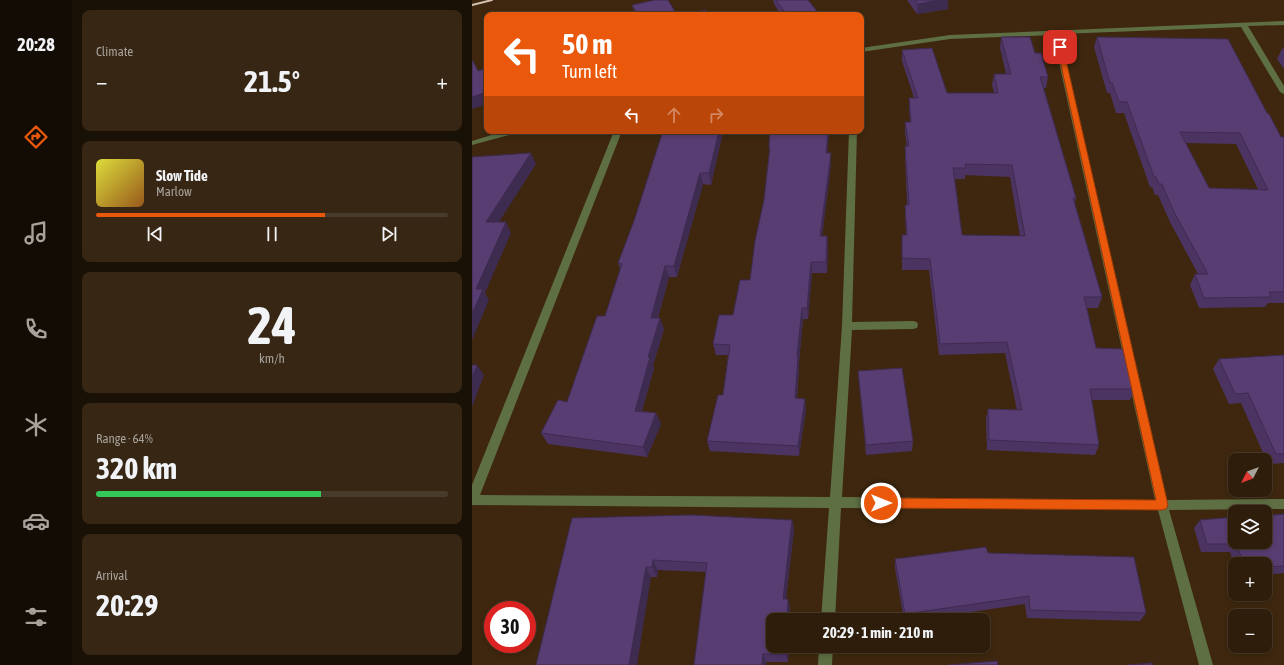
<!DOCTYPE html>
<html lang="en">
<head>
<meta charset="utf-8">
<style>
  body { margin:0; font-family:"Asap Condensed",sans-serif; background:#362613; color:#f1f3f6; height:100vh; display:flex; flex-direction:column; font-size:15px; white-space:nowrap }
  * { box-sizing:border-box; margin:0 }
  p { font-size:13px; color:#a7a29c }
  .icon { flex:none; width:22px; height:22px; fill:none; stroke:currentColor; stroke-width:2; stroke-linecap:round; stroke-linejoin:round }
  .map { position:relative; flex:1; overflow:hidden }
  .sheet { display:flex; flex-direction:column; gap:10px; padding:10px; background:#191006; width:400px }
  .sheet>* { flex:none }
  .hud { position:absolute; left:12px; top:12px; width:380px; height:122px; border-radius:8px; box-shadow:0 2px 6px #0003,0 0 0 1px #493b2b; background:#ea580c; color:#fff; overflow:hidden }
  .needle { width:26px; rotate:228deg }
  .buttons { position:absolute; left:756px; top:453px; display:grid; gap:8px }
  .buttons a { display:grid; place-items:center; width:44px; height:44px; border-radius:8px; background:#2e1d0a; box-shadow:0 2px 6px #0003,0 0 0 1px #493b2b; font-size:20px }
  .speed { position:absolute; left:12px; top:601px; display:flex; gap:8px; font-size:20px; font-weight:700; text-align:center }
  .speed>* { display:grid; place-content:center; width:52px; height:52px; border-radius:50%; background:#2e1d0a; box-shadow:0 2px 6px #0003,0 0 0 1px #493b2b; line-height:1 }
  .speed .limit { border:6px solid #d22; background:#fff; color:#111 }
  .pin { position:absolute; display:grid; place-items:center; width:34px; height:34px; color:#fff; margin:-17px; border-radius:8px; box-shadow:0 2px 6px #0006 }
  .me { position:absolute; width:44px; margin:-22px; rotate:90deg; stroke-linejoin:round; filter:drop-shadow(0 0 3px #0008) }
  .turn { display:flex; align-items:center; gap:14px; height:84px; padding:0 12px; font-size:18px }
  .turn .icon { width:52px; height:52px; stroke-width:2.5 }
  .turn b { display:block; font-size:28px; line-height:34px }
  .lanes { display:flex; align-items:center; height:38px; padding:0 12px; background:#0003; justify-content:center; gap:20px; direction:ltr }
  .lanes .off { opacity:.35 }
  .big { font-size:30px; font-weight:700; line-height:1.1 }
  .sheet .widget { flex:1; display:flex; flex-direction:column; justify-content:center; gap:6px; min-width:0; padding:0 14px; border-radius:8px; background:#362613 }
  .sheet .dial { align-items:center; gap:0 }
  .dial b { font-size:52px; line-height:1 }
  .song { display:flex; align-items:center; gap:12px }
  .cover { width:48px; height:48px; border-radius:6px; background:linear-gradient(135deg,hsl(60 70% 55%),hsl(30 70% 35%)) }
  .played { height:4px; border-radius:2px; background:linear-gradient(90deg,#ea580c 65%,#493b2b 65%) }
  .keys { display:flex; justify-content:space-around; direction:ltr }
  .heat { display:flex; justify-content:space-between; align-items:center; font-size:22px; direction:ltr }
  .charge { height:6px; border-radius:3px; background:linear-gradient(90deg,#34c759 64%,#493b2b 0) }
  .trip { position:absolute; left:294px; top:613px; width:224px; height:40px; border-radius:8px; background:#2e1d0a; box-shadow:0 2px 6px #0003,0 0 0 1px #493b2b; font-weight:700; line-height:40px; text-align:center }
  main { display:flex; flex:1; min-height:0 }
  .tab-bar { display:flex; flex-direction:column; width:72px; justify-content:space-around; align-items:center; background:#120c04; color:#a7a29c }
  .tab-bar .icon { width:28px; height:28px }
  .tab-bar .current { color:#ea580c }
  .tab-bar b { font-size:18px; color:#f1f3f6 }
  .map>svg:first-child { display:block }
  .lines { fill:none; stroke-linecap:round; stroke-linejoin:round }
  .minor { fill:#5e6f44; fill-rule:evenodd }
  .rail { stroke:#d3c2b1; stroke-width:2 }
  .wall { fill:#4c3462; fill-rule:evenodd }
  .shaded-wall { fill:#3e2b50 }
  .building { fill:#583d72; stroke:#3e2b50; fill-rule:evenodd }
  .route { fill:#ea580c; stroke:#983908 }
</style>
</head>
<body>
<main>
<nav class="tab-bar">
<b>20:28</b>
<svg class="icon current" aria-label="directions" viewBox="0 0 24 24"><path d="M12 3l9 9-9 9-9-9zM9 14v-3h6M13 9l2 2-2 2"/></svg>
<svg class="icon" aria-label="music" viewBox="0 0 24 24"><path d="M9 18V5l10-2v13"/><circle cx="6" cy="18" r="3"/><circle cx="16" cy="16" r="3"/></svg>
<svg class="icon" aria-label="phone" viewBox="0 0 24 24"><path d="M5 4h4l2 5-3 2q2 4 5 5l2-3 5 2v4C11 20 4 13 5 4z"/></svg>
<svg class="icon" aria-label="climate" viewBox="0 0 24 24"><path d="M12 3v18M4 7l16 10M4 17L20 7"/></svg>
<svg class="icon" aria-label="car" viewBox="0 0 24 24"><path d="M5 17H2v-5l4-1 3-4h7l3 4 3 1v5h-3M9 17h6M6 11h13"/><circle cx="7" cy="17" r="2"/><circle cx="17" cy="17" r="2"/></svg>
<svg class="icon" aria-label="filters" viewBox="0 0 24 24"><path d="M4 7h16M4 17h16"/><circle cx="9" cy="7" r="2"/><circle cx="15" cy="17" r="2"/></svg>
</nav>
<section class="sheet">
<div class="widget"><p>Climate</p>
<div class="heat"><a>−</a><b class="big">21.5°</b><a>+</a></div>
</div>
<div class="widget">
<div class="song"><i class="cover"></i><div><b>Slow Tide</b><p>Marlow</p></div></div>
<div class="played"></div>
<div class="keys"><svg class="icon" aria-label="previous" viewBox="0 0 24 24"><path d="M18 5L8 12l10 7zM5 5v14"/></svg><svg class="icon" aria-label="pause" viewBox="0 0 24 24"><path d="M8 5v14M16 5v14"/></svg><svg class="icon" aria-label="next" viewBox="0 0 24 24"><path d="M6 5l10 7-10 7zM19 5v14"/></svg></div>
</div>
<div class="widget dial"><b>24</b><p>km/h</p></div>
<div class="widget"><p>Range · 64%</p><b class="big">320 km</b><div class="charge"></div></div>
<div class="widget"><p>Arrival</p><b class="big">20:29</b></div>
</section>
<div class="map">
<svg width="812" height="665" viewBox="0 0 812 665">
  <rect width="100%" height="100%" fill="#3e270e"/>
  <g class="lines">
    <path class="minor" d="M812 21V25L776 26 812 86V94L808 92 769 27 588 34 695 500 812 499V509L697 510 741 665H727L686 510 369 508 363 620H349L357 508 0 505V485L142 131H150L8 495 358 497 370 326 377 131H385L380 322 441 321 445 322 446 325 445 328 441 329 380 330 370 497 683 500 581 35 478 39 389 52V48L478 35Z
      M33 131H46L45 133 0 145V141Z
      M347 646H361L360 665H346Z"/>
    <path class="rail" d="M0 5 20 0"/>
  </g>
  <path class="wall" d="M301 0H336L348 15H309L302 4Z
    M435 0H476V9L445 14Z
    M160 5 205 15H236H163Z
    M529 37 563 53 576 77 574 88H572L604 198 603 203 630 297 626 308H615L624 348 663 389 658 400H620L627 445 623 455 515 450 514 419 516 409 545 410 533 353 467 355 457 270H430V235H434L433 216V205H435L433 157V146H435L433 133V122H438L437 109V98H442L430 61V50L475 93H522L520 85 522 74H534L528 48ZM493 175 538 177 548 236 490 235 483 179H493Z
    M625 37 795 113 809 137H812V303H796L793 307 727 308 718 285 723 274H726L698 222 686 195H683L680 187H678L652 113H644L638 93H635L622 47ZM713 143 764 144 786 189 737 188Z
    M812 47V69L805 59 810 49H811Z
    M191 131H357L355 153 359 164 350 236H355L356 247 355 273H340L336 319H331L327 362V367L325 399 334 409 327 456 238 451 235 441 251 395 256 355H244L241 344 261 315 278 280 292 200 297 153V133L251 132 239 185 231 184 205 277H197L186 318 192 329 181 365 182 368 170 411 184 413 189 424 175 457 76 444 69 433 95 402 133 316 148 269 146 263 162 221Z
    M812 355V463L796 464 769 403 757 404 741 369 747 359Z
    M386 371 441 441 440 451 394 455 387 382Z
    M812 514V573L793 575V564H763V567L758 552H729L722 528 728 520Z
    M100 518 320 520 322 530 314 599 318 608 316 662H294L233 572 186 570 185 577H179Z
    M516 553 674 613 668 621 555 618 553 604 445 620H432L423 568V559Z"/>
  <path class="shaded-wall" d="M467 0H476V9L445 14 446 4Z
    M15 92V104L0 109V97Z
    M247 131H251V132L239 185 237 173Z
    M356 131H357L355 164 354 153Z
    M59 153 64 164 20 233 14 222Z
    M359 153V164L349 247 348 236Z
    M228 173 231 184 205 277 202 266Z
    M34 222 39 233 13 293 17 300 0 340V314L4 289Z
    M355 236 356 247 355 273 354 262Z
    M339 262 340 273 336 319 335 308Z
    M193 266 197 277 183 329 179 318Z
    M330 308 331 319 327 362V367L324 409 323 398 325 356Z
    M188 318 192 329 181 365 182 368 167 421 163 411 176 357Z
    M5 365 12 375 0 407V378Z
    M333 399 334 409 327 456 326 446Z
    M184 413 189 424 175 457 171 447Z
    M320 520 322 530 313 608 311 599Z
    M181 560 186 570 185 577 180 567Z
    M174 567 179 577 165 665H157Z
    M316 599 318 608V620H315Z
    M314 646H317L316 662 314 654Z
    M291 654 294 662V665H290Z"/>
  <path class="building" d="M183 0H196L205 15 234 10 236 15H166L160 5Z
    M304 0H336L348 15H315Z
    M443 0H467L446 4Z
    M529 37H558L563 53H569L576 77H568L604 198H601L630 297H612L624 348 652 349 663 389H618L627 445 517 440 516 409 550 410 535 342 468 344 458 259 430 258V235H435L433 205H437L433 146H437L433 122H439L437 98H446L430 50 460 48 475 93H526L522 74H539ZM493 164 540 165 553 236 490 235 481 168H494Z
    M625 37 756 39 795 113 797 114 809 137H812V292H797L799 297 732 298 723 274H736L702 212 690 184H687L684 177H682L655 102H647L640 83H638ZM708 132 768 133 796 190 737 188Z
    M0 61H1L6 71 15 68V92L0 97Z
    M191 131H247L237 173H228L202 266H193L179 318H188L176 357H178L163 411 184 413 171 447 69 433 86 400 95 402 125 316H133L150 264 146 263 162 221Z
    M298 131H356L354 153H359L348 236H355L354 262H339L335 308H330L325 356H326L323 398 333 399 326 446 235 441 246 395H251L258 345 241 344 247 315H261L268 280H278L283 241 292 200 298 147H297Z
    M59 153 14 222H34L4 289H11L0 314V157Z
    M812 355V454H804L776 393 763 394 747 359Z
    M0 365H5L0 378Z
    M430 368 441 441 394 445 386 371Z
    M812 514V566L793 567V564H772L764 544H735L728 520 763 517V542H793V516Z
    M219 515 320 520 311 599H316L315 620H301V646H314V654H291L290 665H222L235 563 181 560 180 567H174L157 665H64L100 518Z
    M514 547 516 553 662 557 674 613 558 610 557 596 433 614 423 559Z
    M525 661 526 665H476Z
    M680 663 681 665H656Z"/>
  <path class="route" d="M588 45 591 47 696 505 694 509 690 510 409 508 405 507 404 503 405 500 409 498 684 500 585 47Z"/>
</svg>
<div class="buttons">
<a><svg class="needle" viewBox="-14 -14 28 28"><path d="M0-13l5 13h-10z" fill="#e53935"/><path d="M0 13l5-13h-10z" fill="#a7a29c"/></svg></a>
<a><svg class="icon" aria-label="layers" viewBox="0 0 24 24"><path d="M12 4l9 5-9 5-9-5zM3 14l9 5 9-5"/></svg></a>
<a>+</a>
<a>−</a>
</div>
<div class="speed"><div class="limit">30</div></div>
<div class="pin" style="left:588px;top:47px;background:#d93025"><svg class="icon" aria-label="arrive" viewBox="0 0 24 24"><path d="M6 21V4h12l-3 4 3 4H6"/></svg></div>
<svg class="me" style="left:409px;top:503px" viewBox="-20 -20 40 40"><circle r="17" fill="#ea580c" stroke="#fff" stroke-width="3"/><path d="M0-11L8 9 0 5-8 9z" fill="#fff"/></svg>
<div class="trip">20:29 · 1 min · 210 m</div>
<div class="hud">
<div class="turn"><svg class="icon" aria-label="left" viewBox="0 0 24 24"><path d="M17 20v-9H6M10 6l-5 5 5 5"/></svg><div><b>50 m</b>Turn left</div></div>
<div class="lanes"><svg class="icon" aria-label="left" viewBox="0 0 24 24"><path d="M17 20v-9H6M10 6l-5 5 5 5"/></svg><svg class="icon off" aria-label="ahead" viewBox="0 0 24 24"><path d="M12 20V5M6 11l6-6 6 6"/></svg><svg class="icon off" aria-label="right" viewBox="0 0 24 24"><path d="M7 20v-9h11M14 6l5 5-5 5"/></svg></div>
</div>
</div>
</main>
</body>
</html>
